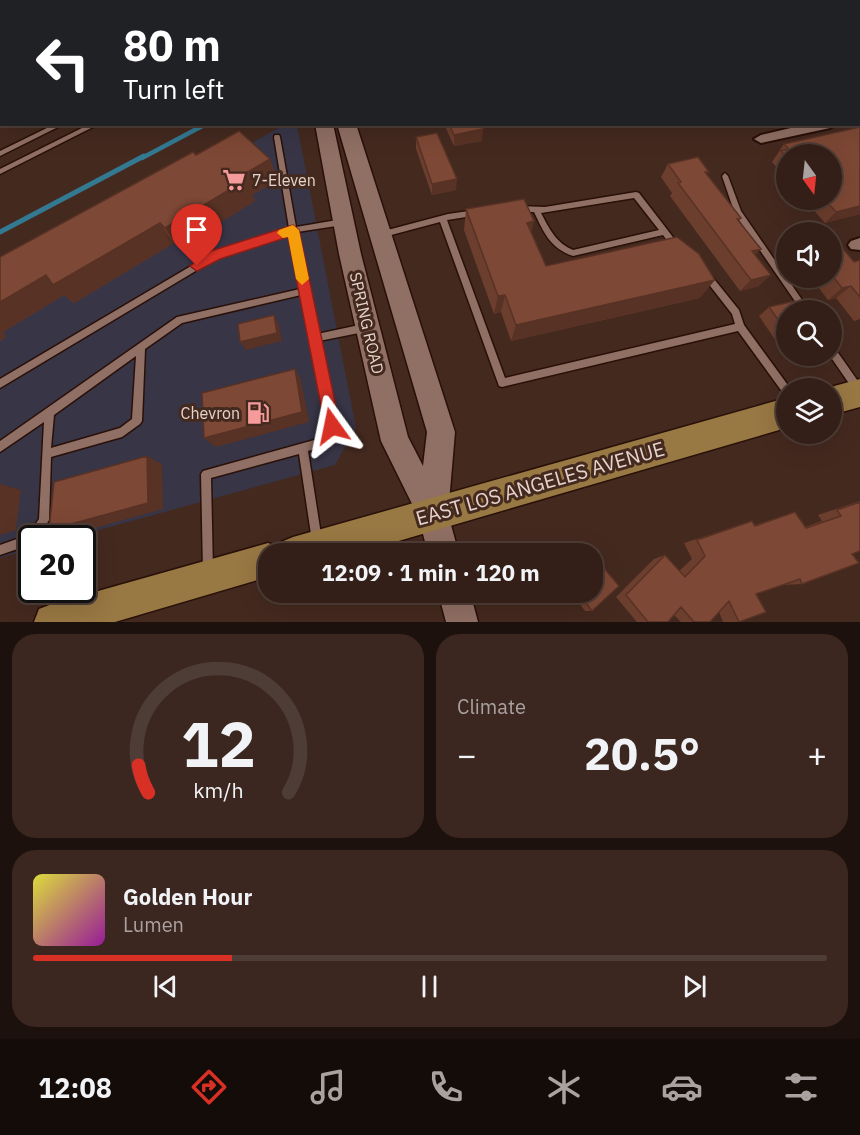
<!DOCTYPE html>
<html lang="en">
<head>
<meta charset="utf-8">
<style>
  body { margin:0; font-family:"IBM Plex Sans",sans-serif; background:#3b2720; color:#f1f3f6; height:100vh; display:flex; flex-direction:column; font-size:22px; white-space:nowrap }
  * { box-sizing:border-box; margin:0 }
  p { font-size:20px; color:#a9a2a1 }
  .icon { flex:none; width:33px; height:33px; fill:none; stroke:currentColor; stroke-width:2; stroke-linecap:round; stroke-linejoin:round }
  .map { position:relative; height:622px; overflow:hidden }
  .sheet { display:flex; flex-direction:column; gap:12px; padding:12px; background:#1c110d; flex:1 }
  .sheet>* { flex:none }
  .banner { position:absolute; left:0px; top:0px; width:861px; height:126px; box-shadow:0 6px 24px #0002,0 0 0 2px #4e3d36; background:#202124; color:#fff; overflow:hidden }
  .needle { width:39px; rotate:165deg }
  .tools { position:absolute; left:776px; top:144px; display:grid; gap:12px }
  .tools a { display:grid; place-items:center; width:66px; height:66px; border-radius:50%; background:#331f17; box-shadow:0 6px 24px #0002,0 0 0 2px #4e3d36; font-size:30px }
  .speed { position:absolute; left:18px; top:525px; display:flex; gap:12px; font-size:30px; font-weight:700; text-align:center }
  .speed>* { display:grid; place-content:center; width:78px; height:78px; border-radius:50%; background:#331f17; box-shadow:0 6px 24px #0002,0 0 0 2px #4e3d36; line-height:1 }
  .speed .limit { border:3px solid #111; border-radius:9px; background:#fff; color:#111 }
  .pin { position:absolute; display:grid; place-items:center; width:51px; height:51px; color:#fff; margin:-62px -26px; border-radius:50% 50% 50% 0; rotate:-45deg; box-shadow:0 0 6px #0007 }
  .pin .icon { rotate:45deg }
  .me { position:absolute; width:66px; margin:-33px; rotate:348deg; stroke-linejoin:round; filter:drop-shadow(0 0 4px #0008) }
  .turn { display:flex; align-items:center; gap:21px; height:126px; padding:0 24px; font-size:27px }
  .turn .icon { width:78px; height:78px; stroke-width:2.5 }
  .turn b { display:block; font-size:42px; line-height:51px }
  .big { font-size:45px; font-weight:700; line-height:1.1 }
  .sheet .tile { flex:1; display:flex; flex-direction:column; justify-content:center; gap:9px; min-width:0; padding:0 21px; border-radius:24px; background:#3b2720 }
  .sheet .dial { align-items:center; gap:0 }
  .dial svg { height:156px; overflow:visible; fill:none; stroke:#4e3d36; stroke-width:7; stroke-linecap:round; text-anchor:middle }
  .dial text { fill:#f1f3f6; stroke:none }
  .song { display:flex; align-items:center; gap:18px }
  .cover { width:72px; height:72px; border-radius:9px; background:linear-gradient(135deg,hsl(60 70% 55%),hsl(300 70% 35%)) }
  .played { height:6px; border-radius:3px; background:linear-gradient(90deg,#d93025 25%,#4e3d36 25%) }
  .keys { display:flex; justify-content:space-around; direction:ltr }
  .heat { display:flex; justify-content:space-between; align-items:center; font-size:33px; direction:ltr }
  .sheet .tiles { flex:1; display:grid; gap:12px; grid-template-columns:1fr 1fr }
  .tile:last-child { grid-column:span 2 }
  .trip { position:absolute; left:258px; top:543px; width:345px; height:60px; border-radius:24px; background:#331f17; box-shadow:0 6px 24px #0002,0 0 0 2px #4e3d36; font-weight:700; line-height:60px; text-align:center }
  .menu { display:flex; height:96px; justify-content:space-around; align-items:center; background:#140c09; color:#a9a2a1 }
  .menu .icon { width:42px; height:42px }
  .menu .on { color:#d93025 }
  .menu b { font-size:27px; color:#f1f3f6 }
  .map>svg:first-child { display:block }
  .commercial { fill:#383547 }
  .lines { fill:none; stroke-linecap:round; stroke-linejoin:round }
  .stream-far1 { stroke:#347992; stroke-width:4.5 }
  .stream { stroke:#347992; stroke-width:5 }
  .lane-casing { stroke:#291008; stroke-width:3 }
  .street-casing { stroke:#291008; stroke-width:4 }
  .secondary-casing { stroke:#291008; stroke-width:3 }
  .primary-casing { stroke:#291008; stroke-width:3 }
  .lane { fill:#906f64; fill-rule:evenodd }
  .street { fill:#906f64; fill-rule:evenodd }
  .secondary { fill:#906f64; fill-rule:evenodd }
  .primary { fill:#987843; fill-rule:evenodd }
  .wall { fill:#6c3e2e }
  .shaded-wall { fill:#583225 }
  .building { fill:#7d4835; stroke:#583225; stroke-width:1.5 }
  .route { fill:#d93025; stroke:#8d1f18; stroke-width:1.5 }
  .slow { fill:#f59e0b }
  .labels { text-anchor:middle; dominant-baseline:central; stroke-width:6; stroke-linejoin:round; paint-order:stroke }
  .poi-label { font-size:16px; fill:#e5d3cc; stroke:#44291f; text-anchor:start }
  .street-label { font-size:16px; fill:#e5d3cc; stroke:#44291f }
  .near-street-label { font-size:20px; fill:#e5d3cc; stroke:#44291f }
</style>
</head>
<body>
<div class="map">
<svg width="860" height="622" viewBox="0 0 860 622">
  <rect width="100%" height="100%" fill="#44291f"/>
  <path class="commercial" d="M284 125H297L356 428 335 465 70 538H32L31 549 0 558V282Z"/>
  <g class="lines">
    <path class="stream-far1" d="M419 2 421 0
      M142 158 206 124"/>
    <path class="stream" d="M0 232 144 156"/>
    <g class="lane-casing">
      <path id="lane" d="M240 0H246V2H241Z
        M280 0H290L287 2H276Z
        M474 0H481L479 2H473Z
        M55 124H64L0 156V151Z
        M90 124H99L0 174V169Z
        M275 135H279L280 137 296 227 343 219 347 222 343 225 297 232 317 334 364 324 367 325 368 328 367 331 364 332 319 341 337 426 324 446 308 451 322 541 321 545 317 546 313 545 312 541 299 454 211 478 213 571 212 575 208 576 204 575 203 571 201 474 203 471 318 439 327 425 301 295 182 323 145 349 142 421 140 424 122 437 51 457 49 520 38 538H32V544L0 555V545L28 535 39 519 44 422 0 452V441L177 317 300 289 290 234 219 257 0 388V379L213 253 289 228 274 137ZM136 356 132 419 120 428 51 448 54 415Z
        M725 173 728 176 741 211 809 310H801L735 214 722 176Z
        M636 192 639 193 679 245 680 247 679 249H673L663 235 573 256C550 248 544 233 534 212H518L514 209 518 206 545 207ZM634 198 659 230 573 250C556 243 549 228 541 213Z
        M476 210 479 211 480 213 479 215 447 220 505 378 735 324 732 314 704 278 703 276 704 274H710L739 310 744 325 790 388H786V394L783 393 738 331 502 387 499 386 440 222 380 238 376 235 380 232 448 214Z
        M831 346 834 347 860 384V396L857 395 830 356H831Z"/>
    </g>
    <g class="street-casing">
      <path id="street" d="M808 124H836L830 128 761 143 754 139 761 135Z
        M860 238V250L851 249 848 245 851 241Z"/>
    </g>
    <g class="secondary-casing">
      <path id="secondary" d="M302 0H318V2H303Z
        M315 124H333L361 254 408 437 423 466 427 432 337 124H356L455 432 448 514 459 554H428L419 518 381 441 339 254Z
        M438 592H470L478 622H446Z"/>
    </g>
    <g class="primary-casing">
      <path id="primary" d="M860 379V407L831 415V388H827Z
        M786 398V428L354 554H268V577L115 622H34L39 609 52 604 268 543 279 547 281 542 293 537Z"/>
    </g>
    <use href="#lane" class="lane"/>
    <use href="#street" class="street"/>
    <use href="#secondary" class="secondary"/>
    <use href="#primary" class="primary"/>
  </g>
  <path class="wall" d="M632 0H765L767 2H633Z
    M794 0H860V2H795Z
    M444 124H481L482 141 454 146Z
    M416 137 456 190 432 195 416 149Z
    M784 144 860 214 825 223 805 200H831L786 154V178L772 162Z
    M196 155 270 159 277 180 252 195 255 201 179 248 174 243 74 303 64 295 3 332 6 337 0 341V257Z
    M668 164 707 175 741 218 739 222 761 249 755 255 759 286 740 291 670 196 672 193 661 177Z
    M466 209 534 221 531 232 546 266 700 298 511 341 501 312 494 314 464 230Z
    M831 234 854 262 860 260V319L854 321 836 298 828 300 813 280 816 278H831Z
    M769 307 786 310V338L776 341 759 316Z
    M860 501V551L852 554 802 584 783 585 756 594 739 622H723L719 612 710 622H681L674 615 668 622H637L616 597 654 559 665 555 679 571 692 559 684 543 752 521 755 525 795 512 805 527 822 521 818 515Z
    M571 592H592V611H585Z"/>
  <path class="shaded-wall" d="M483 129 482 141 454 146V135Z
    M270 159 277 180 252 195 255 201 179 248 165 228 241 176Z
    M457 179 456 190 432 195V184Z
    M860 206V214L825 223 836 212Z
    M534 221 529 241 527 223Z
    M160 223 174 243 74 303 64 295 3 332 6 337 0 341V302L46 275Z
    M761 249 750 261 752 251Z
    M771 275 759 286 740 291 751 280Z
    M715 280 700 298 511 341 516 325Z
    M851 286 836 298 828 300 842 288Z
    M505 295 501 312 494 314 498 296Z
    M274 315 279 325 282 341 246 350 240 342Z
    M786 333V338L776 341Z
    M295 369 301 380 309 422 216 447 204 438Z
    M147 456 162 464 163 509 70 535 49 530Z
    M0 484 21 490 16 530 0 535Z"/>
  <path class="building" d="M646 0H765L767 2H647Z
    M815 0H860V4V2H816Z
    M449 124H481L483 129 454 135Z
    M860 127V206L836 212 825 200H831V154H786V156L781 151 789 149 784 144Z
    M239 131 270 159 241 176 246 180 165 228 160 223 53 285 46 275 0 302V257L193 152 196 155Z
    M437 133 457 179 432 184 416 137Z
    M698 157 709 172H705L741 218 737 219 761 249 752 251 771 275 751 280 678 183 681 182 668 164Z
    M524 199 534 221 527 223 546 266 677 237 699 254 715 280 516 325 505 295 498 296 466 209Z
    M831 234 854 262 860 260V297L851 286 842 288 831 274V267H833L831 264Z
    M794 301 801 310H786V331L769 307Z
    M274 315 277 333 240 342 238 324Z
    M295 369 302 412 204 438 202 393Z
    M147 456 148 503 49 530 54 482Z
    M860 502V551L852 554 859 563 802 584 800 579 756 594 766 612 739 622 729 601 710 622H694L681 607 668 622H648L626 595 665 555 685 577 705 556 697 540 752 521 755 526 795 512 806 528 841 516 837 510Z
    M592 555H593L619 586 592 611 578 592H592Z"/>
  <path class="route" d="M293 225 299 230 340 426 338 431 332 433 327 431 325 426 288 237 220 259 197 271 190 266 211 251Z"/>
  <path class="slow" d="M293 225 299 230 309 279 302 285 296 279 288 237 283 238 277 233 279 230Z"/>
  <defs>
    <g id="supermarket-bare" transform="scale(1.8)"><path d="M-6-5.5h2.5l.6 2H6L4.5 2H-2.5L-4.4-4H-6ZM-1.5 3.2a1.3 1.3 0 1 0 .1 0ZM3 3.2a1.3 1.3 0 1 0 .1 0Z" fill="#f59b9c" stroke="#44291f" stroke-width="2.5" paint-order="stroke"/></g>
    <g id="fuel-bare" transform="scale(1.8)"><path d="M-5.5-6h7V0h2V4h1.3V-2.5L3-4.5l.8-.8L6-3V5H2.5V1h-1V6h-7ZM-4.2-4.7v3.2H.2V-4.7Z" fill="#f59b9c" stroke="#44291f" stroke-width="2.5" paint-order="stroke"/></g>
  </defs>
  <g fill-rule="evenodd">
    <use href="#supermarket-bare" x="234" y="180"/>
    <use href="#fuel-bare" x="258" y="413"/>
  </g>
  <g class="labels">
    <g class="poi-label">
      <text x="252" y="180">7-Eleven</text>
      <text x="240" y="413" text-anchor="end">Chevron</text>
    </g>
    <g class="street-label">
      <text transform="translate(367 323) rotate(77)">SPRING ROAD</text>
    </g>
    <g class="near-street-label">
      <text transform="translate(540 483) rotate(-16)">EAST LOS ANGELES AVENUE</text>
    </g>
  </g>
</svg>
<div class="tools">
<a><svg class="needle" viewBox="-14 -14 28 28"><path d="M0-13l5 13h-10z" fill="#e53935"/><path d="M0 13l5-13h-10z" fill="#a9a2a1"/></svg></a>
<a><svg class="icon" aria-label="sound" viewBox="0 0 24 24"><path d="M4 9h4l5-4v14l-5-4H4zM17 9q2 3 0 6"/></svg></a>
<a><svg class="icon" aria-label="search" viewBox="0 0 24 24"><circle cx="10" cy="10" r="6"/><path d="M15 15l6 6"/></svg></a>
<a><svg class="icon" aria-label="layers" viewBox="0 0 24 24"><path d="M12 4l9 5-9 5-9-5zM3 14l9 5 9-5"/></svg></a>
</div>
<div class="speed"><div class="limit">20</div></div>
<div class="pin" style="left:197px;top:266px;background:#d93025"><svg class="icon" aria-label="arrive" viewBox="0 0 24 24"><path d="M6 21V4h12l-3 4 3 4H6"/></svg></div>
<svg class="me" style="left:332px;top:426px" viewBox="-20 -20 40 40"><path d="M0-17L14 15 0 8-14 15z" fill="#d93025" stroke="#fff" stroke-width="4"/></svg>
<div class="trip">12:09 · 1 min · 120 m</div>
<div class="banner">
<div class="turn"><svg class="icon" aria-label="left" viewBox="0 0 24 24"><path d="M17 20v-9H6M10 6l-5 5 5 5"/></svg><div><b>80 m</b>Turn left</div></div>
</div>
</div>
<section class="sheet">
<div class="tiles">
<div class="tile dial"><svg viewBox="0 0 100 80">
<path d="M14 69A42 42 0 1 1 86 69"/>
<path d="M14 69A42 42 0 0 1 9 55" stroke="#d93025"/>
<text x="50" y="56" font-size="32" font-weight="700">12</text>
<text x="50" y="72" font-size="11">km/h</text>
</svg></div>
<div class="tile"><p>Climate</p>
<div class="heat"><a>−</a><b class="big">20.5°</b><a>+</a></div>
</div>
<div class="tile">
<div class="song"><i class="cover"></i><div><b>Golden Hour</b><p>Lumen</p></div></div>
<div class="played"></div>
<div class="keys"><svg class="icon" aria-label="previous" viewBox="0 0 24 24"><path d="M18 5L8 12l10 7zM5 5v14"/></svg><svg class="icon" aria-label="pause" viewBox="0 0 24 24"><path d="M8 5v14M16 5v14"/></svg><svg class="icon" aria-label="next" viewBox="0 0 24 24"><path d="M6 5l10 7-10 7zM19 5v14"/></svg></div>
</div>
</div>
</section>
<nav class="menu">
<b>12:08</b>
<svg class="icon on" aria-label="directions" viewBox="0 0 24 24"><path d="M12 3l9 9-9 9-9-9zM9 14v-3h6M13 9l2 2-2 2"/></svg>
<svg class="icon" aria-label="music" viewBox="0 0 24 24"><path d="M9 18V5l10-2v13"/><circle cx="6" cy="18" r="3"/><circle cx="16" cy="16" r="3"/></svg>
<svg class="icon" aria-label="phone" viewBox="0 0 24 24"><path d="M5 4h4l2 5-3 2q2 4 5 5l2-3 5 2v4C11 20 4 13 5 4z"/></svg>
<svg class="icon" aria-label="climate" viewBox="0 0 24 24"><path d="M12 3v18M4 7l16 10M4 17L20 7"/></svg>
<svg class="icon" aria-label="car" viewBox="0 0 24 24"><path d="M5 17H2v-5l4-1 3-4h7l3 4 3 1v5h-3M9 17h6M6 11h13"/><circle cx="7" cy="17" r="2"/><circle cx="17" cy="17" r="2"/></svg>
<svg class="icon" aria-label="filters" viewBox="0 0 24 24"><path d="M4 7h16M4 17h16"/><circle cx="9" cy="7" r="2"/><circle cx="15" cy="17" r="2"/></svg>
</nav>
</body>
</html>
